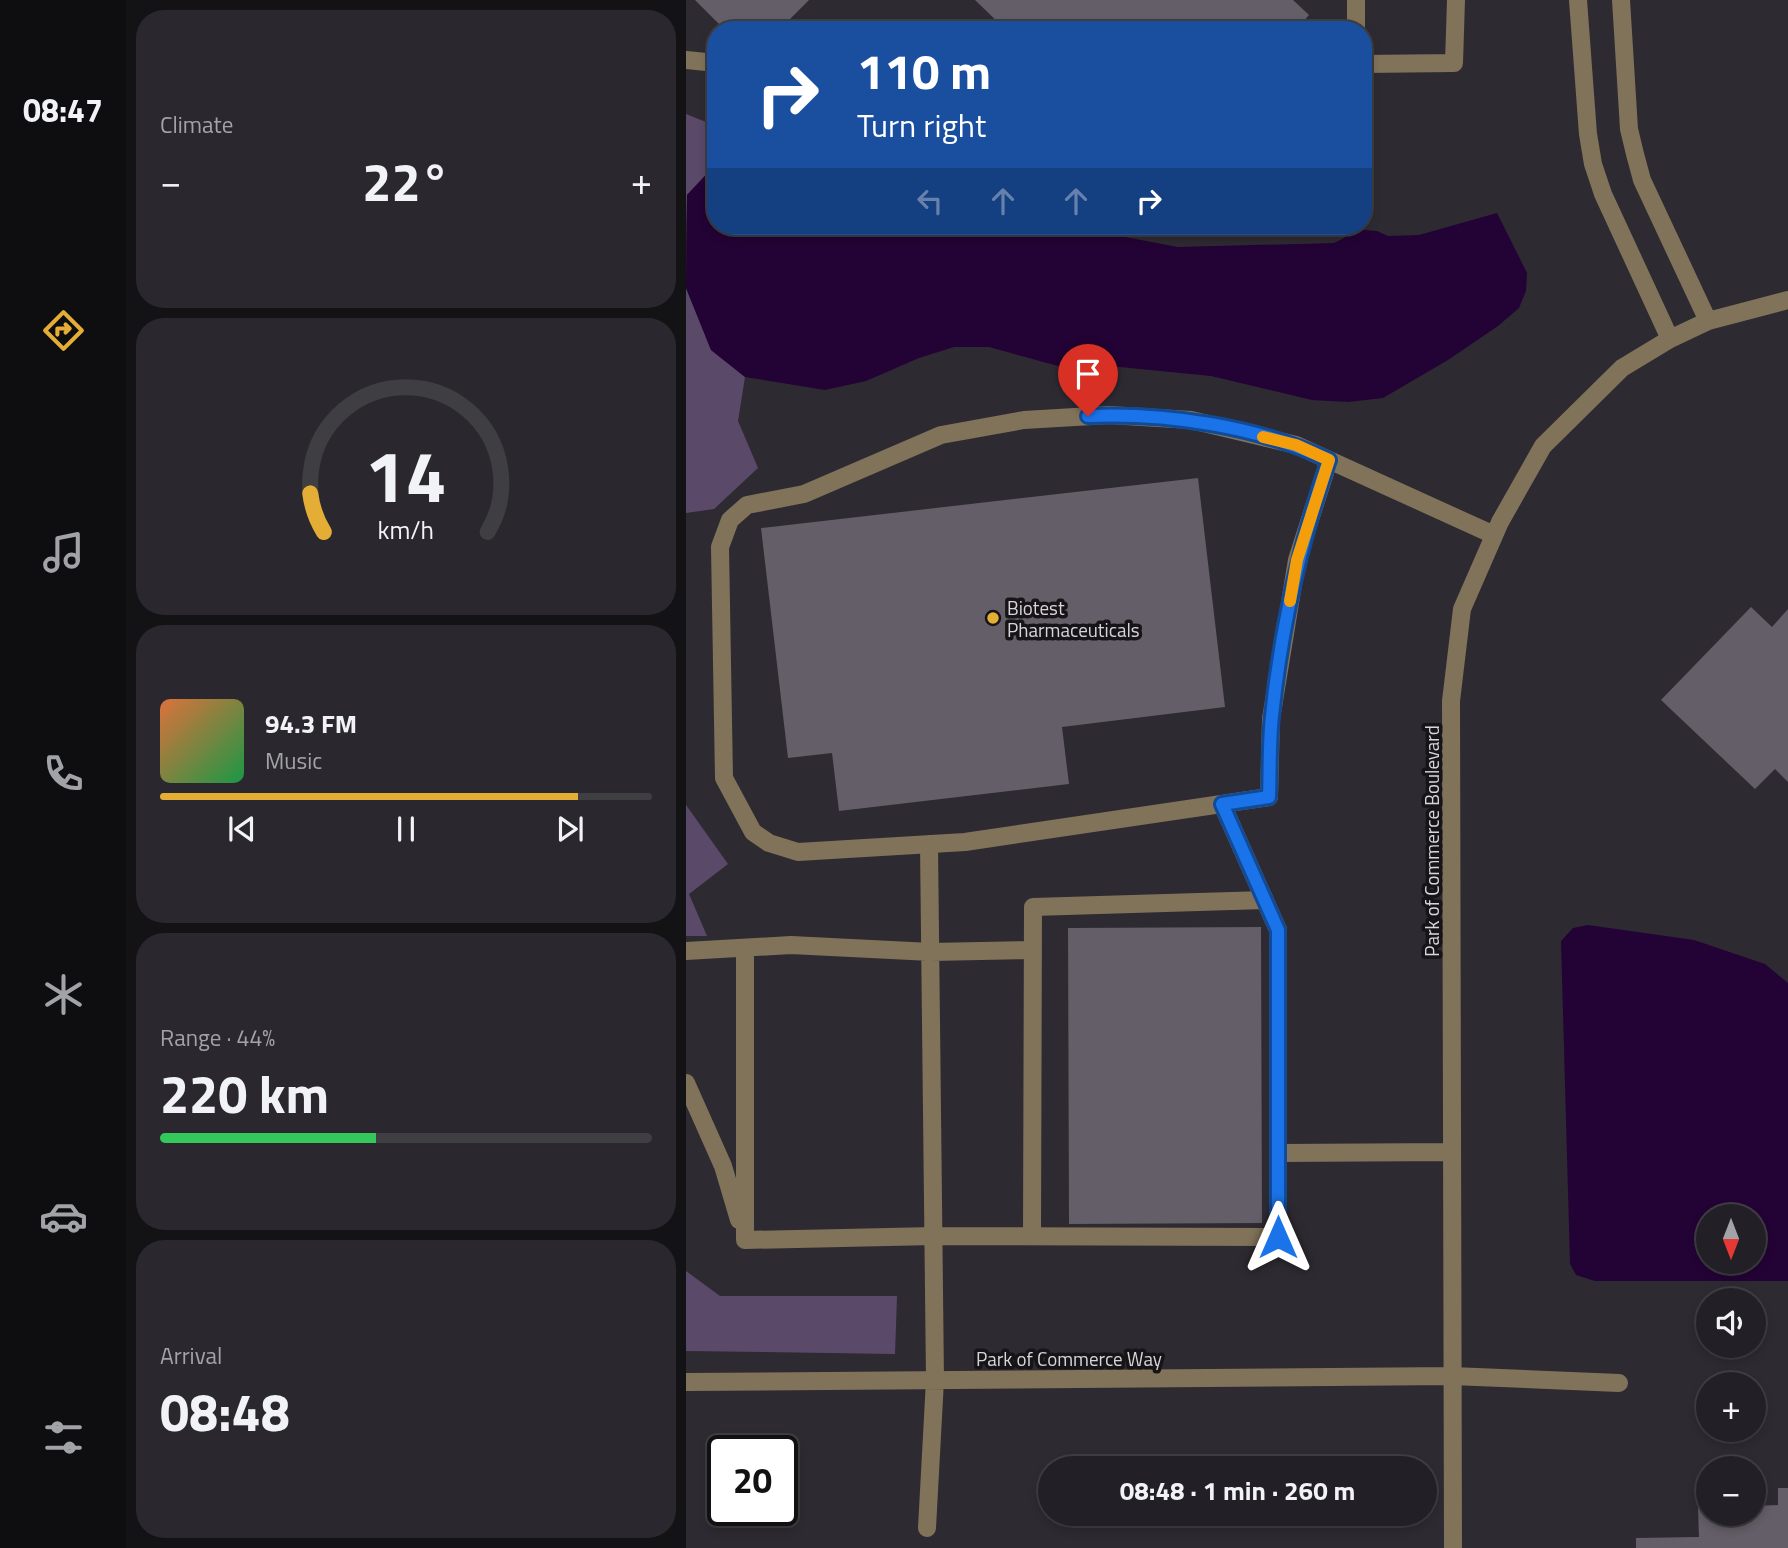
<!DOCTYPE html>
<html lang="en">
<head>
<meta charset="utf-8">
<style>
  body { margin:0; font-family:"Titillium Web",sans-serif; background:#2a282e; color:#f1f3f6; height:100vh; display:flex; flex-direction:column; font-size:26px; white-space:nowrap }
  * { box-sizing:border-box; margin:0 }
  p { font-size:23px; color:#a2a3a7 }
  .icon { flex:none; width:38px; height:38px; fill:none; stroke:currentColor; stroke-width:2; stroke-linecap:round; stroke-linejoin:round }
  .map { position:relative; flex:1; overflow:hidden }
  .sheet { display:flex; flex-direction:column; gap:10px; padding:10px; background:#131215; width:560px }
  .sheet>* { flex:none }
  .top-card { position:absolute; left:21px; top:21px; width:665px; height:214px; border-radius:28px; box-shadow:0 4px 10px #0003,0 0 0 2px #3f3e43; background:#1a4fa0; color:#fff; overflow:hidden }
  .needle { width:46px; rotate:180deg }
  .tools { position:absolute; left:1010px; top:1204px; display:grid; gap:14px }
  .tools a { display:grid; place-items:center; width:70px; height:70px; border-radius:50%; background:#222026; box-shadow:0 4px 10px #0003,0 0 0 2px #3f3e43; font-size:35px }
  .speed { position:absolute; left:21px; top:1435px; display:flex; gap:14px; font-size:35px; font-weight:700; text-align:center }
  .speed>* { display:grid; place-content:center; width:91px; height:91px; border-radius:50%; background:#222026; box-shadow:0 4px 10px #0003,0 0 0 2px #3f3e43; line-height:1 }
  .speed .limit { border:4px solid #111; border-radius:10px; background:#fff; color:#111 }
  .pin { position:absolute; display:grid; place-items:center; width:60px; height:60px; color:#fff; margin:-72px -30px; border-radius:50% 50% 50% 0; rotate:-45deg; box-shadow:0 0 7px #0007 }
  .pin .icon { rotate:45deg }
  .me { position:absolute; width:77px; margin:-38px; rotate:0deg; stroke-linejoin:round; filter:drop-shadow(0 0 5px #0008) }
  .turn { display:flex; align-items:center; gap:24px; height:147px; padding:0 35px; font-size:32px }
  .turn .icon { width:91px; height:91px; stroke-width:2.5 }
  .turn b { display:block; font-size:49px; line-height:60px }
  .lanes { display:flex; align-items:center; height:66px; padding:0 35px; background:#0003; justify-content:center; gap:35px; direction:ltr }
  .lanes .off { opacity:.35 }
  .big { font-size:52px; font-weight:700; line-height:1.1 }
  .sheet .tile { flex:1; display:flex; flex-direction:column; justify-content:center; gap:10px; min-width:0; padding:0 24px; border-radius:28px; background:#2a282e }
  .sheet .dial { align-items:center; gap:0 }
  .dial svg { height:182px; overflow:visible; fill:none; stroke:#3f3e43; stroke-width:7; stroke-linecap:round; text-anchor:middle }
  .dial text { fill:#f1f3f6; stroke:none }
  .song { display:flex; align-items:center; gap:21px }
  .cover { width:84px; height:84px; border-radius:10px; background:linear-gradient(135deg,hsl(20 70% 55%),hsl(140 70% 35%)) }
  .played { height:7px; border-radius:4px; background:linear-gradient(90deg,#e4ad35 85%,#3f3e43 85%) }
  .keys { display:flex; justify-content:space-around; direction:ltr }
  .heat { display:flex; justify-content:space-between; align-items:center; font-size:38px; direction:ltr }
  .charge { height:10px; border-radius:5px; background:linear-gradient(90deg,#34c759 44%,#3f3e43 0) }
  .trip { position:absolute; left:352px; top:1456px; width:399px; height:70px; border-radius:35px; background:#222026; box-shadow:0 4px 10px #0003,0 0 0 2px #3f3e43; font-weight:700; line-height:70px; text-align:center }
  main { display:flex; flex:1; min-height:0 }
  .menu { display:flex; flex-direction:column; width:126px; justify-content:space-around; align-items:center; background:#0e0d0f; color:#a2a3a7 }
  .menu .icon { width:49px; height:49px }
  .menu .active { color:#e4ad35 }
  .menu b { font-size:32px; color:#f1f3f6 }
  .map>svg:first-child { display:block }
  .green { fill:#5b496a }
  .water { fill:#230335; fill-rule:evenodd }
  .building { fill:#635e67 }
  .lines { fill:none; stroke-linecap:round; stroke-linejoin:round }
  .minor { stroke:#817359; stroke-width:18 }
  .route-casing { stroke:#114b97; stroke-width:18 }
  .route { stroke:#1a73e8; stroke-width:12 }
  .slow { stroke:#f59e0b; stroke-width:12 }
  .poi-dot { fill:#e4ad35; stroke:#161417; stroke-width:2.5 }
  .labels { text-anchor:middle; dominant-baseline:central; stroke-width:7; stroke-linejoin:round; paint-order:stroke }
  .poi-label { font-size:19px; fill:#d7d5da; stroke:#161417; text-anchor:start }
  .street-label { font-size:19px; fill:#d7d5da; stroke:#161417 }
</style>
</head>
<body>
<main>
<nav class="menu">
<b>08:47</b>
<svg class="icon active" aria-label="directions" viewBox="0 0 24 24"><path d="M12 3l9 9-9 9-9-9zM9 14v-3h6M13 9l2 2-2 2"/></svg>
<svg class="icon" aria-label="music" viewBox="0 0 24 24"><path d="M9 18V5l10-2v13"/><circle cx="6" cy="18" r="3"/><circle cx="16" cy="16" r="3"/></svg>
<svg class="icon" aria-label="phone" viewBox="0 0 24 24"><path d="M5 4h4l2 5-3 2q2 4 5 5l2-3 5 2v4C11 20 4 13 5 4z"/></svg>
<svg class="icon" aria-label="climate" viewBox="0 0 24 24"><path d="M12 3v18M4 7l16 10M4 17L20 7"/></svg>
<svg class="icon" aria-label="car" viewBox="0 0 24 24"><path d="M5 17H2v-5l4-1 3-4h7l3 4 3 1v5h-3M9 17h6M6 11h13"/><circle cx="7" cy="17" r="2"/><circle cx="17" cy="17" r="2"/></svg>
<svg class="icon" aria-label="filters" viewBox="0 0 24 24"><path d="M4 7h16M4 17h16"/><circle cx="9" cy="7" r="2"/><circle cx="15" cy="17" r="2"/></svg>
</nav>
<section class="sheet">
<div class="tile"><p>Climate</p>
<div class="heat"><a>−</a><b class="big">22°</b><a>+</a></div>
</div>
<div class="tile dial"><svg viewBox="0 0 100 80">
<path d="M14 69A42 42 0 1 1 86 69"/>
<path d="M14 69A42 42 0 0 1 8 52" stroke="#e4ad35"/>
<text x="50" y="56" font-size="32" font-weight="700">14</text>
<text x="50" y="72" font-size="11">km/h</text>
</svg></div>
<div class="tile">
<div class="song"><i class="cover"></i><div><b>94.3 FM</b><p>Music</p></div></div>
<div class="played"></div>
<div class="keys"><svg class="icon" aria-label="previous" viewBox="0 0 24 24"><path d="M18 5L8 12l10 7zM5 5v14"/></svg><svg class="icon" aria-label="pause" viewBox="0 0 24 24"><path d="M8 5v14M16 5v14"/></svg><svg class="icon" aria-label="next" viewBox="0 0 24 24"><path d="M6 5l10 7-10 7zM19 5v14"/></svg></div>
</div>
<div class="tile"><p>Range · 44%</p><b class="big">220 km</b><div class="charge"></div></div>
<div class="tile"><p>Arrival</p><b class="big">08:48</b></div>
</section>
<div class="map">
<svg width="1102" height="1548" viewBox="0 0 1102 1548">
  <rect width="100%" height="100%" fill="#2e2a32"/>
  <path class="green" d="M0 114 30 126V164L1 195 0 238Z
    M0 288 25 350 59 377 52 421 72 468 28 509 0 513Z
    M0 805 42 864 3 894 21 936H0Z
    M0 1271 34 1296H211L209 1354 0 1351Z"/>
  <path class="water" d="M30 164V226H410L418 233 492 247 648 243 658 238 666 229 691 231 702 236 733 235 811 213 841 273 840 291 833 308 812 326 762 360 697 398 662 402 626 400 525 376 403 364 372 366 303 347H268L233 358 180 381 139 390 59 377 25 350 0 288 1 195Z
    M902 925 1008 940 1079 964 1102 983V1281H909L890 1275 884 1264 875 941 887 928ZM1022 1216H1068V1262H1022Z"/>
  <path class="building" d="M9 0H123L97 26 34 25Z
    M289 0H607L623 15 610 30H320Z
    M512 478 539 707 376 727 383 784 153 811 146 753 102 758 75 528Z
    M1065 607 1086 627 1102 609V782L1089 769 1069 789 975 700Z
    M575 927 576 1223 383 1224 382 928Z
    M1092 1488H1102V1548H950V1538L1013 1537 1012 1507H1022V1514H1068V1506L1092 1505Z"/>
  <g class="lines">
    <path class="minor" d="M670 0V30
      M892 0 902 134 907 164 917 194 984 339
      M935 0 943 129 949 154 956 180 1022 321
      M0 60 30 63
      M677 64 768 63 770 0
      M643 460 611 560 585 719 583 797 279 842 112 852 83 843 67 832 38 778 34 547 44 520 61 505 118 494 255 435 338 420 423 415 505 420 610 445 808 535
      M59 948V1240
      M0 951 105 945 245 952 347 950
      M0 1083 37 1166 53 1220
      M592 1153 766 1152
      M346 1236 347 907 579 900
      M59 1240 248 1236 592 1237V930L536 804
      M0 1382 766 1376 933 1383
      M241 1528 249 1380 243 844
      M767 1548 765 701 776 609 814 522 857 446 936 368 984 339 1022 321 1102 300"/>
  </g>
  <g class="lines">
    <g class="route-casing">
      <path id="route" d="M402 416C481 413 571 426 643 460 614 543 595 629 586 716 583 743 584 770 583 797L536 804 592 930V1237"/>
    </g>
    <use href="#route" class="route"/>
    <path class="slow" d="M577 437 610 445 643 460 611 560 604 601"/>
  </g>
  <circle class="poi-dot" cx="307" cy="618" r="7"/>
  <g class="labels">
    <g class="poi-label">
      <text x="321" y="607">Biotest<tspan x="321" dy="22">Pharmaceuticals</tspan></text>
    </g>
    <g class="street-label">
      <text transform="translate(745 841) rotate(-90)">Park of Commerce Boulevard</text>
      <text x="383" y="1358">Park of Commerce Way</text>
    </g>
  </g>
</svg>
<div class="tools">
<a><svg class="needle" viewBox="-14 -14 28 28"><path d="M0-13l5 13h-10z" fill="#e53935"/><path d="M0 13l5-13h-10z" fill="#a2a3a7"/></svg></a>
<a><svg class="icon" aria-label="sound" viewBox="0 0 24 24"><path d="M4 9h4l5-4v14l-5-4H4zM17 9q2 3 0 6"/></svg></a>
<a>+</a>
<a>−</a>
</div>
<div class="speed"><div class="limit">20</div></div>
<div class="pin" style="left:402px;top:416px;background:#d93025"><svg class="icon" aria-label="arrive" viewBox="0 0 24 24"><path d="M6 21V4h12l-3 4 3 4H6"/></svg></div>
<svg class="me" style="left:592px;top:1237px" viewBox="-20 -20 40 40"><path d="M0-17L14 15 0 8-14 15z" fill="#1a73e8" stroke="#fff" stroke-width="4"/></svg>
<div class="trip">08:48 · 1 min · 260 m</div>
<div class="top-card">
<div class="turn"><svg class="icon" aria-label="right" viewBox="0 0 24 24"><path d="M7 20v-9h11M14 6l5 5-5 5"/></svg><div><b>110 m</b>Turn right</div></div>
<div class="lanes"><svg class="icon off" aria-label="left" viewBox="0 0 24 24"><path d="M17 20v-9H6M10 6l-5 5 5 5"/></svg><svg class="icon off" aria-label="ahead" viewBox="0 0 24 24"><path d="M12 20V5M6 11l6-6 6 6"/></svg><svg class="icon off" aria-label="ahead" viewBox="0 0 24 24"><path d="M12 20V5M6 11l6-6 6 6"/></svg><svg class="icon" aria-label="right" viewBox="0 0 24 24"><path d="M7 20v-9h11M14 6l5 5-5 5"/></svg></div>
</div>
</div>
</main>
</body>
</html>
